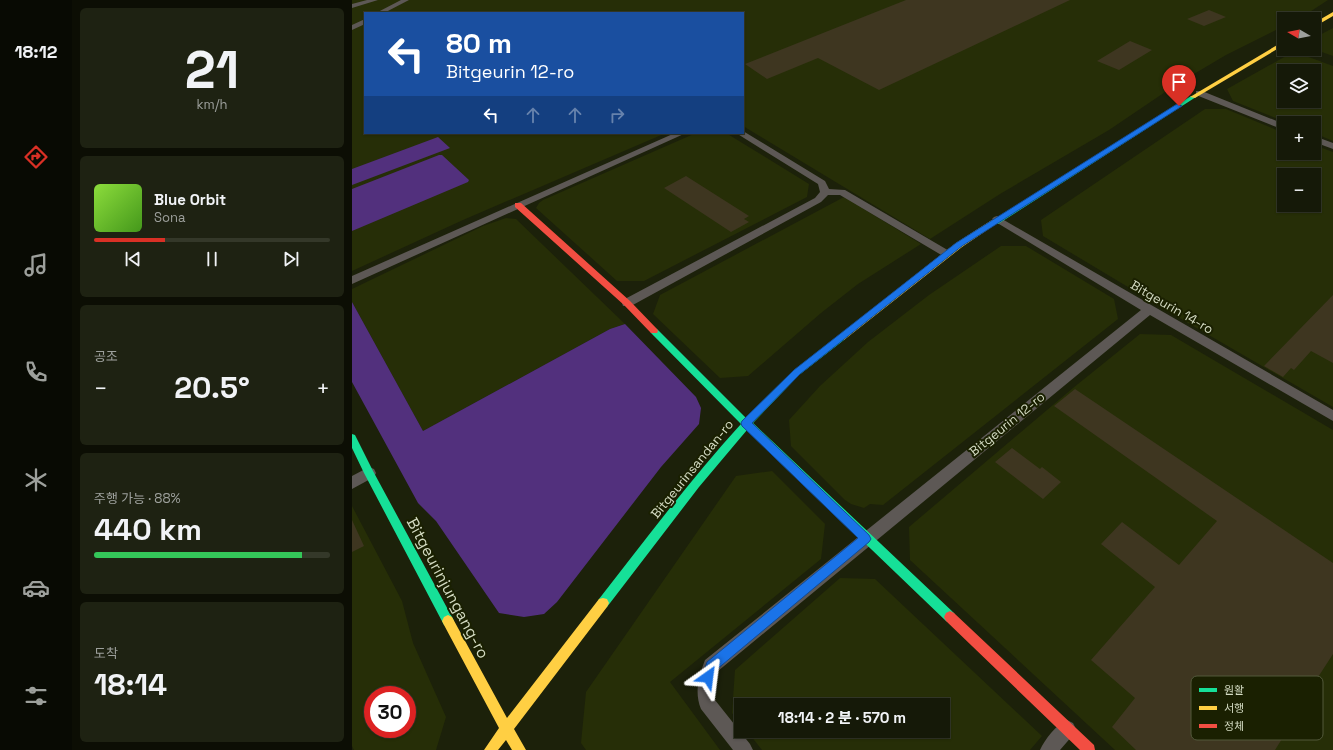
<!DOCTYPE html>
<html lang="ko">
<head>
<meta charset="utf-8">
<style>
  body { margin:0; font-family:"Space Grotesk","Noto Sans KR",sans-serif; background:#1e2212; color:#f1f3f6; height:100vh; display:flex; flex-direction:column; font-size:15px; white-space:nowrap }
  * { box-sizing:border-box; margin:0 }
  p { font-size:13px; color:#9da09c }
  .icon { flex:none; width:22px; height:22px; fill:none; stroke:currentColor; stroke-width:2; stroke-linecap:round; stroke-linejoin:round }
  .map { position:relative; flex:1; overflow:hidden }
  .details { display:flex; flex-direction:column; gap:8px; padding:8px; background:#0c0e04; width:280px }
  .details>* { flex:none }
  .top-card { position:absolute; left:12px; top:12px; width:380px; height:122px; border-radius:0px; box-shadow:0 1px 3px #0004,0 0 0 1px #343829; background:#1a4fa0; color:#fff; overflow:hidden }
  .needle { width:26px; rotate:279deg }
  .fabs { position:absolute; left:925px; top:12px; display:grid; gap:8px }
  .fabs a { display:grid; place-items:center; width:44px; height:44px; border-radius:0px; background:#151908; box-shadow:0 1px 3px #0004,0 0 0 1px #343829; font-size:20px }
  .speed { position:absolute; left:12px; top:686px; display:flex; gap:8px; font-size:20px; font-weight:700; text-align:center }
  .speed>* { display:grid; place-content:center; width:52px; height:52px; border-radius:50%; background:#151908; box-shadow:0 1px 3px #0004,0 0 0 1px #343829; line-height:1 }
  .speed .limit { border:6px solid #d22; background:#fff; color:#111 }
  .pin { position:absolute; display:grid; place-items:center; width:34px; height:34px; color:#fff; margin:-41px -17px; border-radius:50% 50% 50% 0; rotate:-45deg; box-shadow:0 0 4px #0007 }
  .pin .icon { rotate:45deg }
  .me { position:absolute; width:44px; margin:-22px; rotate:31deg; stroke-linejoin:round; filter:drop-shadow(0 0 3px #0008) }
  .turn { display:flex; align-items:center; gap:14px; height:84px; padding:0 16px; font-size:18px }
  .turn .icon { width:52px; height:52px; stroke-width:2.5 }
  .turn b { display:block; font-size:28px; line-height:34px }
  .lanes { display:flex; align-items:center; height:38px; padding:0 16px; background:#0003; justify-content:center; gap:20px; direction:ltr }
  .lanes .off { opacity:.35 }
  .big { font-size:30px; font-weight:800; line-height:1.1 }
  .details .card { flex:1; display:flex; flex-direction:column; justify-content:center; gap:6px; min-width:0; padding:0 14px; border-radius:6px; background:#1e2212 }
  .details .dial { align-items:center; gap:0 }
  .dial b { font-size:52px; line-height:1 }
  .song { display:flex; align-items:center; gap:12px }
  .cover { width:48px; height:48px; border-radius:6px; background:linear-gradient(135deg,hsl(90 70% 55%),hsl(100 70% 35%)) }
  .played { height:4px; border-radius:2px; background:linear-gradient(90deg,#d93025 30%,#343829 30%) }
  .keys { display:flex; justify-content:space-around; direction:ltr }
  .heat { display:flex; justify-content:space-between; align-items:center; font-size:22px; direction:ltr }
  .charge { height:6px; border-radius:3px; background:linear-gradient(90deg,#34c759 88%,#343829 0) }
  .trip { position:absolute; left:382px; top:698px; width:216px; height:40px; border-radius:0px; background:#151908; box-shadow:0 1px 3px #0004,0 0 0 1px #343829; font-weight:800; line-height:40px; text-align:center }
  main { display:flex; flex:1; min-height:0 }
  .dock { display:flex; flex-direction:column; width:72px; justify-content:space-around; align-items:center; background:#080a03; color:#9da09c }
  .dock .icon { width:28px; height:28px }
  .dock .selected { color:#d93025 }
  .dock b { font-size:18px; color:#f1f3f6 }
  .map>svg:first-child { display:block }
  .built { fill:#262e07; fill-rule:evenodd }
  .green { fill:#52307d }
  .building { fill:#3e3620 }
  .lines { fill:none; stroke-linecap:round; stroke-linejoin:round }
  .street { fill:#5d5855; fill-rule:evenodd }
  .fast { fill:#16e098; fill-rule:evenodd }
  .slow { fill:#ffcf43; fill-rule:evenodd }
  .jam { fill:#f24e42; fill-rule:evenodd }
  .route { fill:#1a73e8; stroke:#114b97 }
  .labels { text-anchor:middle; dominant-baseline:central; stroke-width:4; stroke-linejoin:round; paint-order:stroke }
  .street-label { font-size:13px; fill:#d3dac2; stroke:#1a2001 }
  .near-street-label { font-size:16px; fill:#d3dac2; stroke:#1a2001 }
  .key { fill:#1a2001; stroke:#52583b; stroke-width:1 }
  .key-label { font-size:11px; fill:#d3dac2 }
</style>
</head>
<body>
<main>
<nav class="dock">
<b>18:12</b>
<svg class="icon selected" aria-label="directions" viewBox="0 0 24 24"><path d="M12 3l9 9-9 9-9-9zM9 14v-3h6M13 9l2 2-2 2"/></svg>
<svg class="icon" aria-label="music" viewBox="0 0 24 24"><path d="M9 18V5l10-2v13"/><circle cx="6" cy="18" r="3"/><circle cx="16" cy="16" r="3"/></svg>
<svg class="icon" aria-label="phone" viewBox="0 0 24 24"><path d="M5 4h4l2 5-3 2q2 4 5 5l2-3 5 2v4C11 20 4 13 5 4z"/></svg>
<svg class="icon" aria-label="climate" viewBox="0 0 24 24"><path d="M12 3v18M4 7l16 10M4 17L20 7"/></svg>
<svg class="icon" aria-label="car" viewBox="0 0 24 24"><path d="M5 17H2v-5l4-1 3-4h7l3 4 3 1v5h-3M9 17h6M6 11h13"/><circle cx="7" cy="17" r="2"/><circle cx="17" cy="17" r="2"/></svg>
<svg class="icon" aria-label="filters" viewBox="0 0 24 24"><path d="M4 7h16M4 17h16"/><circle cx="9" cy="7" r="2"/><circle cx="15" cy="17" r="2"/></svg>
</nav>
<section class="details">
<div class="card dial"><b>21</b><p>km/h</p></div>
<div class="card">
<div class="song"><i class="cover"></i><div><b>Blue Orbit</b><p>Sona</p></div></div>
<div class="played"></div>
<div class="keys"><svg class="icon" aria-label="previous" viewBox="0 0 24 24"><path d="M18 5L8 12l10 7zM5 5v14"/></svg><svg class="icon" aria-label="pause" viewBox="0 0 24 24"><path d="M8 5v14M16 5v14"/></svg><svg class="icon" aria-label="next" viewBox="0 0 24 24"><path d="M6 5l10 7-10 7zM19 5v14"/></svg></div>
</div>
<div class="card"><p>공조</p>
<div class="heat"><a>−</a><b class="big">20.5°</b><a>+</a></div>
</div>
<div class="card"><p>주행 가능 · 88%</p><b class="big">440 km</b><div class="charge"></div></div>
<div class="card"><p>도착</p><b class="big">18:14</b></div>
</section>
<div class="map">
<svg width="981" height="750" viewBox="0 0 981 750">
  <rect width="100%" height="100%" fill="#1c210a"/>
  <path class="built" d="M0 0H976L947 19H932V26L874 55 825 84 757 130 648 194 578 239 391 126V13H13V133H314L111 220 0 271Z
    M981 28V56L964 50 962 47V38Z
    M934 56H954L981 66V141L962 133V123H936L881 101 875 89ZM932 71H962V101H932Z
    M853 109H874L932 133V153H962V145L981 152V407L836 323 691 236 689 220ZM932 175H962V205H932Z
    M344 133H374L457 184 455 197 292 281H265L184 208 187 203 191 200Z
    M492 197 569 244 506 284 469 313 396 376 368 378 301 314 308 295Z
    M154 218 164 219 273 324 258 329 71 431 0 302V289L131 226Z
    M649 246H674L762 299 766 319 531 505 518 504 512 508 499 504 493 500 439 446 437 420 468 386 516 342 577 295Z
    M788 334 819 335 981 430V750H763L558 560 557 527 721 388Z
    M420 471 473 524 469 559 318 682 368 750H234L229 743 234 692 384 476Z
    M0 506 50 601 61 643 94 717 84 750H2L0 746ZM21 695H55V729H21Z
    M488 578 523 579 690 736 678 750H410L395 731H591V705H389V724L380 713 383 670Z"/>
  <path class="green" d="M86 137 98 148 0 185V169Z
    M87 155H90L117 180 116 182 0 231V189Z
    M0 302 71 431 258 329 273 324 344 397 349 408 347 424 309 467 205 602 192 614 172 617 147 613 84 521 66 503 0 382Z"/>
  <path class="building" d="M554 0H718L527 90 466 58 415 79 393 64Z
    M857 10 874 17 852 26 835 19Z
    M778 41 800 50 767 70 745 61Z
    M334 176 397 216 392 219 397 222 379 232 312 188Z
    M981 295V363L959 351 942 370 939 368 931 377 912 366Z
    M723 389 981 563V654L948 705 950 707 923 750H784L760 727 783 698 739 660 803 587 749 544 770 522 827 565 865 521 702 406Z
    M660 448 688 469 690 467 709 482 691 499 643 462Z
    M0 520 12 546 0 552Z"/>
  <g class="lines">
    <path class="street" d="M15 0H26L0 8V4Z
      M49 0H57L32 13H24Z
      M13 19V24L0 30V25Z
      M844 91H850L932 124V130L844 95Z
      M391 131 473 181 477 189 493 190 599 252 600 254 595 257 591 256 488 195H476L469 202 279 306H271L270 303 271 300 463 198 468 192 466 184 384 133H391Z
      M323 133H334L0 284V276Z
      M962 136 981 143V149L962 142Z
      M645 216 981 410V421L798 315 366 671 361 688 363 700 398 744 401 750H381L349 709C342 692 347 676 353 660L789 310 642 221 640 219 642 217Z
      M17 467 22 469 24 473 22 477 0 489V476Z
      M715 720 721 723 724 729 721 735 708 750H688C693 739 704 725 715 720Z"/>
    <path class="fast" d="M839 96 844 97 646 224H643L639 222Z
      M302 328 305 329 394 418 441 371 486 336H492L493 338 492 340 447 375 401 423 602 613 604 617 602 621 598 623 594 621 395 430 347 487 255 607 251 608 247 607 245 603 247 599C293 540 338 480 389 424L299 333 298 331 299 329Z
      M0 434 3 435 21 471 100 617 102 621 100 625 96 627 92 625 12 473 0 448Z"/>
    <path class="slow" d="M981 12V16L962 27V23Z
      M932 41V45L843 98 838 97Z
      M640 220H643L647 222 610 247 492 340H486L485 338 486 336 604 243Z
      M251 598 255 599 257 603 255 607 162 729 174 750H160L154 740 146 750H132L147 728 92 625 90 621 92 617 96 615 100 617 155 718 247 599Z"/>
    <path class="jam" d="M163 203H169L278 301 305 329 306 331 305 333H299L272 305 163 207Z
      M598 611 602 613 742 745 743 750H728L594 621 592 617 594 613Z"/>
  </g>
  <path class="route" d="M825 104 830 106 610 246 448 374 400 423 517 535 519 539 517 542 364 670 360 681 356 683 352 681 350 677 355 662 506 538 390 426 389 423 390 421 442 370 604 243Z"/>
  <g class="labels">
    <g class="street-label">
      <text transform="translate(820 307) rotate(30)">Bitgeurin 14-ro</text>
      <text transform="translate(655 424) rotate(-39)">Bitgeurin 12-ro</text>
      <text transform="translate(340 469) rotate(-51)">Bitgeurinsandan-ro</text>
    </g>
    <g class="near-street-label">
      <text transform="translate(96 588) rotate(62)">Bitgeurinjungang-ro</text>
    </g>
  </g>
  <rect x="839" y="676" width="132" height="64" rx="6" class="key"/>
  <rect x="847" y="688" width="18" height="4" fill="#16e098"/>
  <rect x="847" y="706" width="18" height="4" fill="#ffcf43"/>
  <rect x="847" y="724" width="18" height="4" fill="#f24e42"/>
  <g class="key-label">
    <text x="872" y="694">원활</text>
    <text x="872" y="712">서행</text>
    <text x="872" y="730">정체</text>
  </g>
</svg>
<div class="fabs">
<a><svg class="needle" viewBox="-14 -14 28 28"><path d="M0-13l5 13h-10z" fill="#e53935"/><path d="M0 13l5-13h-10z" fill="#9da09c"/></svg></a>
<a><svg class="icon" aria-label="layers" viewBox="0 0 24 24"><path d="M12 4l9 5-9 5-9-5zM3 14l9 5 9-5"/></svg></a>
<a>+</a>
<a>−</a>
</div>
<div class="speed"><div class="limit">30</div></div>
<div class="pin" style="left:827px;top:106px;background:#d93025"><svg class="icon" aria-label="arrive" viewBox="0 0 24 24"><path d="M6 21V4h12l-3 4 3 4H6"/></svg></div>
<svg class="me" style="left:356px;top:677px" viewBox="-20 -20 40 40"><path d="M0-17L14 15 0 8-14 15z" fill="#1a73e8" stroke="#fff" stroke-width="4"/></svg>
<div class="trip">18:14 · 2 분 · 570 m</div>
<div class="top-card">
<div class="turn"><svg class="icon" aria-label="left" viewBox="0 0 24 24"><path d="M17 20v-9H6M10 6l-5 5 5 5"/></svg><div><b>80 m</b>Bitgeurin 12-ro</div></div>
<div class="lanes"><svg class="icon" aria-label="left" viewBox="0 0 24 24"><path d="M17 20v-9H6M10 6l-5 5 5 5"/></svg><svg class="icon off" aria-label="ahead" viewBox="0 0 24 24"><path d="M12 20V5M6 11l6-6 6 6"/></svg><svg class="icon off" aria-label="ahead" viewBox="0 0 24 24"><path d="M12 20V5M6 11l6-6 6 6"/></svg><svg class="icon off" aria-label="right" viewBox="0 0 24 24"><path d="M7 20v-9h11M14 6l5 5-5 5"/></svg></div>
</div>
</div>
</main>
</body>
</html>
